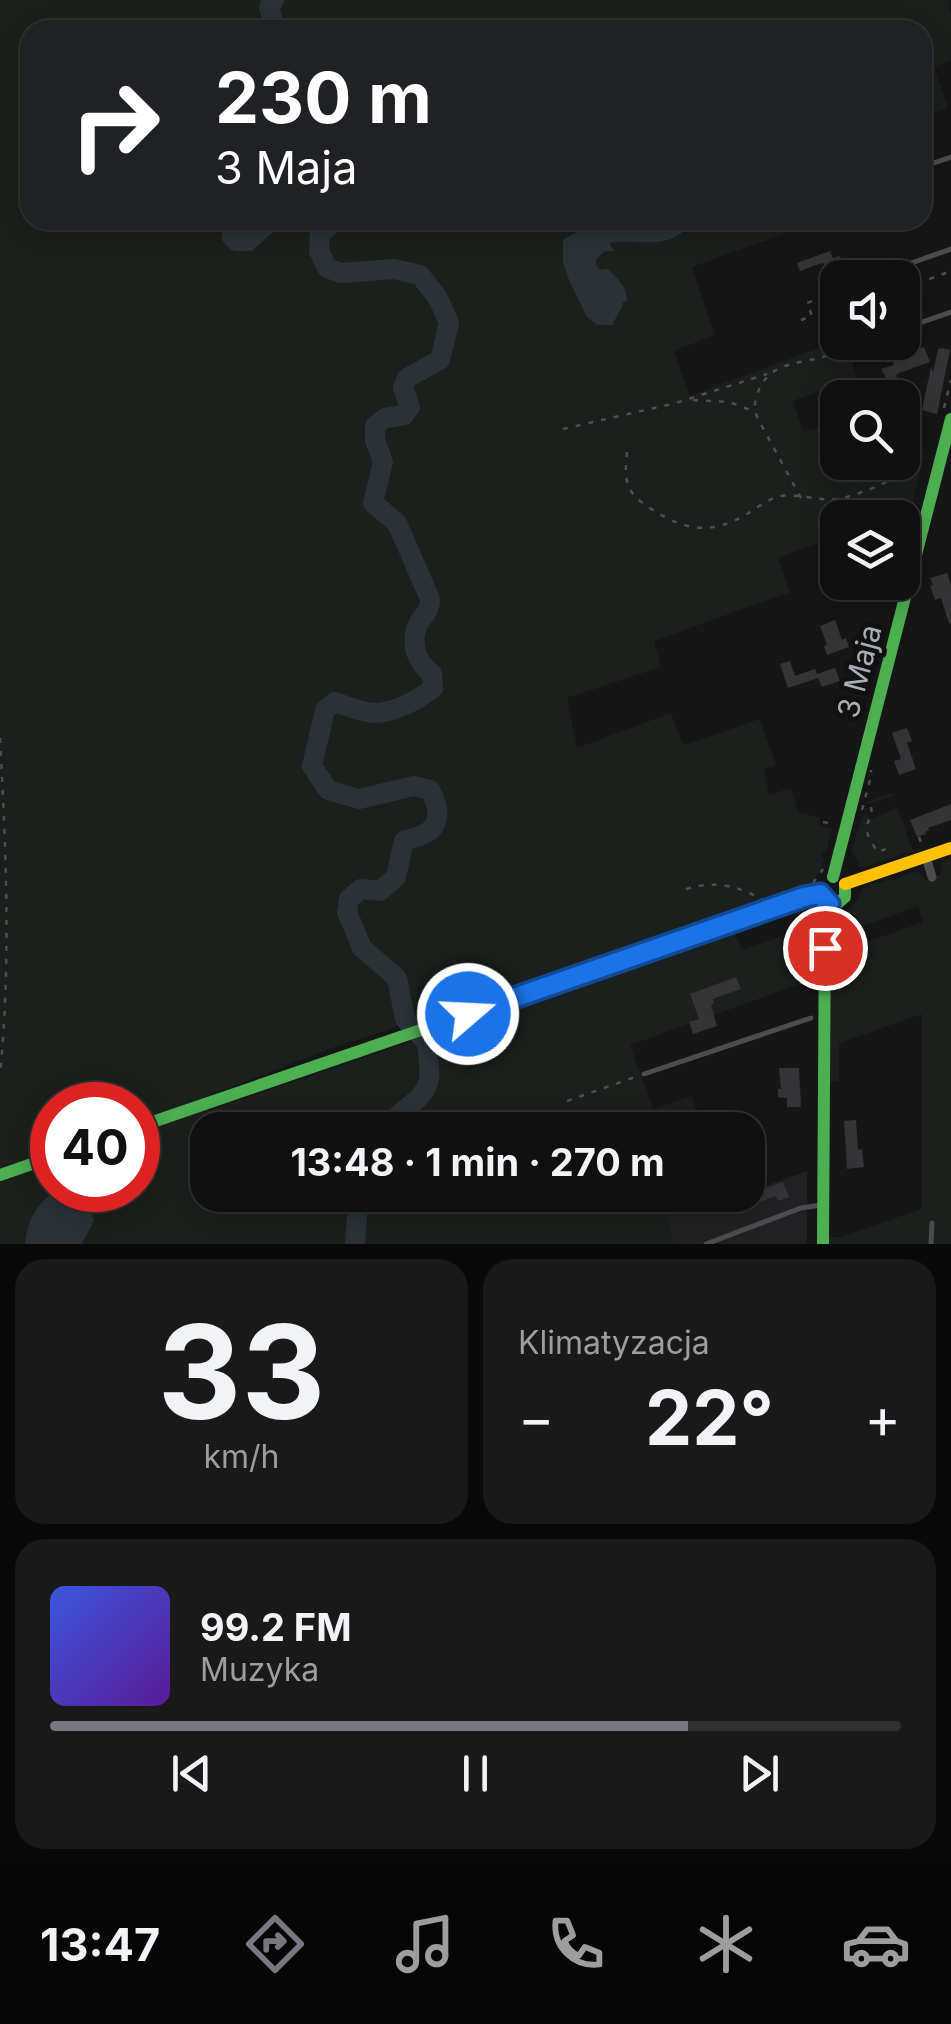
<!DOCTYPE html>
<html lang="pl">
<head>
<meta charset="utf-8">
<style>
  body { margin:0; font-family:Inter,sans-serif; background:#19191a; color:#f1f3f6; height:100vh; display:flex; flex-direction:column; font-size:38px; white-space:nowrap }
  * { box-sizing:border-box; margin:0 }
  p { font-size:32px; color:#9c9d9f }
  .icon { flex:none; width:55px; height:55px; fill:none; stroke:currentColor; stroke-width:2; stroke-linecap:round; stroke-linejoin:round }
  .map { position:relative; height:1244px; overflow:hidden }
  .side { display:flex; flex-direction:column; gap:15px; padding:15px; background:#090909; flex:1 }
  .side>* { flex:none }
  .banner { position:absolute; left:20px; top:20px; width:912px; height:210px; border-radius:30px; box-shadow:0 5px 25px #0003,0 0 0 2px #303031; background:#202124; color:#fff; overflow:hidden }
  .tools { position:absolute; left:820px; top:260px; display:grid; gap:20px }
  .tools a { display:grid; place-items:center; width:100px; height:100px; border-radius:20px; background:#101011; box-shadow:0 5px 25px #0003,0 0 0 2px #303031; font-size:50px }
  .speed { position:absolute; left:30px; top:1082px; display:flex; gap:20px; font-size:50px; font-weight:700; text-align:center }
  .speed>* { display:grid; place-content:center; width:130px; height:130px; border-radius:50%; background:#101011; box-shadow:0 5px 25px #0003,0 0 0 2px #303031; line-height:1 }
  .speed .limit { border:15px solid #d22; background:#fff; color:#111 }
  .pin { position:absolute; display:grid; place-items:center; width:85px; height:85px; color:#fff; margin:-42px; border:5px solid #fff; border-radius:50%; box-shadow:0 2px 10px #0007 }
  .me { position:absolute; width:110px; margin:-55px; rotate:71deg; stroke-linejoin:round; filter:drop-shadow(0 0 8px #0008) }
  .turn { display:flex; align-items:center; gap:35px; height:210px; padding:0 30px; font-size:45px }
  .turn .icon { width:130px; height:130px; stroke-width:2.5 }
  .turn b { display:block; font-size:70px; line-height:85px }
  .big { font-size:75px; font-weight:700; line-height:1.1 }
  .side .widget { flex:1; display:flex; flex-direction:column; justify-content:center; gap:15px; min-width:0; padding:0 35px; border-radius:30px; background:#19191a }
  .side .dial { align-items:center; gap:0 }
  .dial b { font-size:130px; line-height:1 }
  .song { display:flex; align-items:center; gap:30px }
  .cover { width:120px; height:120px; border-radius:15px; background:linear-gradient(135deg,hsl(230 70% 55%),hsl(270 70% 35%)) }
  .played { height:10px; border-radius:5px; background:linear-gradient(90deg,#75787f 75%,#303031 75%) }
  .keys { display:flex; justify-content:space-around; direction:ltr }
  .heat { display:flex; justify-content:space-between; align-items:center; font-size:55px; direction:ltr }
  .side .tiles { flex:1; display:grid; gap:15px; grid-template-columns:1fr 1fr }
  .widget:last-child { grid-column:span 2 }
  .trip { position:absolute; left:190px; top:1112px; width:575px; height:100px; border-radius:30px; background:#101011; box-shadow:0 5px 25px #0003,0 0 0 2px #303031; font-weight:700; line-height:100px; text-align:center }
  .tab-bar { display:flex; height:160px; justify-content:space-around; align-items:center; background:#060607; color:#9c9d9f }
  .tab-bar .icon { width:70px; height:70px }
  .tab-bar .current { color:#75787f }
  .tab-bar b { font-size:45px; color:#f1f3f6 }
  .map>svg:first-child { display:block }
  .built { fill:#212123 }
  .green { fill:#1b201c; fill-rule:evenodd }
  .water { fill:#2a3238 }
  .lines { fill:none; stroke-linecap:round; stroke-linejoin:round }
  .river { stroke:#2a3238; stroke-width:20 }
  .building { fill:#343437 }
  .path { stroke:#4c4e51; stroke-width:2.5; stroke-dasharray:5 8; stroke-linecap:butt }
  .lane { stroke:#4b4c4f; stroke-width:5 }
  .street { stroke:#4b4c4f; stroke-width:9 }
  .fast { stroke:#4caf50; stroke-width:12 }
  .slow { stroke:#ffc107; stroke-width:12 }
  .route-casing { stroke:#114b97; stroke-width:25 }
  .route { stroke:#1a73e8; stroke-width:18 }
  .labels { text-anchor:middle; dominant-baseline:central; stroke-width:10; stroke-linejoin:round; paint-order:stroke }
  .street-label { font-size:30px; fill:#a8adb7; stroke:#111112 }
</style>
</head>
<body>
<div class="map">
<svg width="951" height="1244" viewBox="0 0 951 1244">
  <rect width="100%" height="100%" fill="#161617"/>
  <path class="built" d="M807 1171V1244H674L666 1215 717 1195H722L724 1200 738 1195H748V1192Z"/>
  <path class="green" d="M0 0H951L948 4 951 13V60L934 67 948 108 935 113 932 106 923 109 922 30H30V220H822L692 267 715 335 674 351 690 396 837 341 846 343 857 378 793 401 803 432 837 421 838 462 867 463 871 474 924 455 911 509 888 517 838 518 837 536 778 558 790 592 654 641 661 667 567 698 577 748 671 713 683 745 760 719 776 765 764 769 769 795 791 788 798 812 820 818 819 825 832 829 826 852H823L821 858 824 859C820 874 812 886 798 892V894L759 908 757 904 470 1006 418 1017 383 1032 337 1046 208 1096 209 1110 485 1017 733 928 742 950 811 926 814 935V979L630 1045 653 1109 692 1096 702 1130H208V1195H717L666 1214 674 1244H0ZM52 1105H138V1190H52Z
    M892 793 913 851 861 868 851 851 863 815 867 814 870 820 897 808 892 796 867 804V802Z
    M951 858V1244H828V1237H839L922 1209V1014L839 1043V1081L829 1082 830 926 834 925 836 916 853 906 863 888 892 878 893 880 913 872 920 873 925 880 940 875 942 863ZM918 906 923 922 864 943 840 946 841 926 865 925Z"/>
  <path class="water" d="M597 220H695L697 223 694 229 688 228C661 252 639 237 609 243L614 251H605L596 259V265L600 270 608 269C618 278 627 287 627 301L622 302 623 305 612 325H597L587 317 569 280 563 263V240Z
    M55 1191H69L85 1197 94 1220 82 1244H25C28 1219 35 1206 55 1191Z"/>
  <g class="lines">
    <path class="river" d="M274 0 269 8 276 30
      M241 220 235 226 232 237 236 241H248L271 220
      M324 220 329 227 320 232 319 251 327 268 341 273 394 269 420 275 438 298 449 323 440 360 407 378 403 388 410 407 404 415 385 418 375 426V440L383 462 373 503 397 523 430 599C430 611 426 612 420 621 409 641 415 661 432 674L433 688C418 700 394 713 374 713 361 712 347 706 335 702L325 710 312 766 328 790 359 799 414 786 430 790C439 806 443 827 422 835 416 838 410 838 404 841L396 877 380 891 361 889 349 899 347 912 362 948 397 978 405 1019 427 1043C428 1054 430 1067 429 1078 426 1102 396 1109 388 1130
      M355 1244 358 1205 362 1195"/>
  </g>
  <path class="building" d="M830 251 833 258 839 256 841 258 848 278H838V282L832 283 825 264 822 263 800 271 797 263Z
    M886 342H900L904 354 924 347 930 362 899 373 896 375 898 380 889 383 881 369 894 365Z
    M942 348 950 350 937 414 922 410 931 367 933 372 938 349Z
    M947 573 951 585V622L949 623 941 598 935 600 930 586 933 585 930 578Z
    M835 620 842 640 846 638 849 647 827 655 824 646 827 645 820 626Z
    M790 661 795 676 815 669 817 674 835 668 840 681 822 687 818 678 788 688 780 664Z
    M907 728 912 741 907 743 916 769 899 775 894 761 901 759 892 733Z
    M951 804V820L928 828 929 830 925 832 926 834 917 837 910 820Z
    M736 977 741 989 713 999 714 1003 711 1005 717 1026 693 1034 689 1022 699 1019 690 994Z
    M779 1068H799L801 1107H787V1098L778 1097V1089H781Z
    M856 1120 858 1150 862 1149 864 1167 847 1169 844 1121Z
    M783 1182 789 1197 778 1201 776 1196 749 1206 745 1195Z"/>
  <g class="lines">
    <path class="path" d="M911 276 913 275 916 284 951 271
      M903 285 914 284
      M801 320 812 316 807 303 831 294
      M693 400 729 402 753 411
      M944 408 951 380
      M563 429 676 403 767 374
      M627 452C624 482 625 493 653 510 686 531 712 535 747 514 757 508 769 498 781 496 801 493 821 503 843 498 861 493 878 487 894 478 906 472 916 465 928 461
      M801 498 758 419C754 410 754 404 757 395 768 359 803 365 832 354
      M0 738C6 850 11 963 0 1074
      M871 807C873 817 868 818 867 827 866 836 873 845 878 852L891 847
      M862 810 871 776V770
      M823 822 833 824
      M919 837 923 848
      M813 883 823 869
      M686 889C718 880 736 886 764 900
      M567 1101 638 1076"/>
    <path class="lane" d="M922 167 951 157
      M869 278 951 249
      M834 289 838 288
      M902 329 951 312
      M834 345 842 349 862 342
      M644 1074 811 1018
      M706 1244 801 1208 821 1205
      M931 1244 932 1223"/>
    <path class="street" d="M926 857 932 877"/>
    <path class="fast" d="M833 877 951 419
      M829 903H838L845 897V884
      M138 1127 820 893
      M0 1175 52 1157
      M823 1244 825 920 829 903"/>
    <path class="slow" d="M845 884 951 848"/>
  </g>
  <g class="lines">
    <g class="route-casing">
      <path id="route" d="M468 1014 804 897 820 894 829 904 825 916V948"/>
    </g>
    <use href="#route" class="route"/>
  </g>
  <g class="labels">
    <g class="street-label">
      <text transform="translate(859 671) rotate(-75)">3 Maja</text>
    </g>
  </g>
</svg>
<div class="tools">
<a><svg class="icon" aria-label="sound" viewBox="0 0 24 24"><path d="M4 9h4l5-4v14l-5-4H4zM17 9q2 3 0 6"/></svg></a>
<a><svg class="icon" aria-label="search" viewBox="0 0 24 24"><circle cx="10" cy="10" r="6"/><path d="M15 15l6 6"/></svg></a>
<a><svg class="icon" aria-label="layers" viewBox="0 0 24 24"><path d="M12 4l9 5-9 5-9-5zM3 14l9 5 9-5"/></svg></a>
</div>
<div class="speed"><div class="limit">40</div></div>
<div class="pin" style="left:825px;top:948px;background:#d93025"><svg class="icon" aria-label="arrive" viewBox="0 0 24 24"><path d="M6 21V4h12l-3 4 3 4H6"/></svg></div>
<svg class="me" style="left:468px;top:1014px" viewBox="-20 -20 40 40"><circle r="17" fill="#1a73e8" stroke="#fff" stroke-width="3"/><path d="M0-11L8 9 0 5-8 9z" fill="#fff"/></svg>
<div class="trip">13:48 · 1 min · 270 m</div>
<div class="banner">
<div class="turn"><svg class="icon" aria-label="right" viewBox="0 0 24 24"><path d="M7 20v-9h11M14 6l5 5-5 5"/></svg><div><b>230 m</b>3 Maja</div></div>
</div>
</div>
<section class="side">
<div class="tiles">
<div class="widget dial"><b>33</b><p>km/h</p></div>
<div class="widget"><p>Klimatyzacja</p>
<div class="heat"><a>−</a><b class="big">22°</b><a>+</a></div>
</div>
<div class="widget">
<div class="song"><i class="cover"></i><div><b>99.2 FM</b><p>Muzyka</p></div></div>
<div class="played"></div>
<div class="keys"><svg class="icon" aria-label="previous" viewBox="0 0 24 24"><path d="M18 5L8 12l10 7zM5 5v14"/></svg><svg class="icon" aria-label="pause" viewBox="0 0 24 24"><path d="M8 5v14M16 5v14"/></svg><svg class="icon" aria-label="next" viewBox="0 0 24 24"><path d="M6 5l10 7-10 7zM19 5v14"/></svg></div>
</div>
</div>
</section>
<nav class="tab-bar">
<b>13:47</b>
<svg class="icon current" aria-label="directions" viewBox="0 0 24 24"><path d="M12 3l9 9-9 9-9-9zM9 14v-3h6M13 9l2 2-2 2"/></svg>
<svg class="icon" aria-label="music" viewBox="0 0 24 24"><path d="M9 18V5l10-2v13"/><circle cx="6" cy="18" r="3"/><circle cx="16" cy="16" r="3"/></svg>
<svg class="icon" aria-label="phone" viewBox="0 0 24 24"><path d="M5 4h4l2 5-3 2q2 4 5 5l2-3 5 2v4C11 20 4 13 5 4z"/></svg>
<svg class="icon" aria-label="climate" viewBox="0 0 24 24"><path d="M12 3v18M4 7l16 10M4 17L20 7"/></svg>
<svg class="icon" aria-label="car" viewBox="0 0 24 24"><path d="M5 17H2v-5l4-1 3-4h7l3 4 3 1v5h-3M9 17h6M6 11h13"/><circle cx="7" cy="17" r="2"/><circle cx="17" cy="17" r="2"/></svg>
</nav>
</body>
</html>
